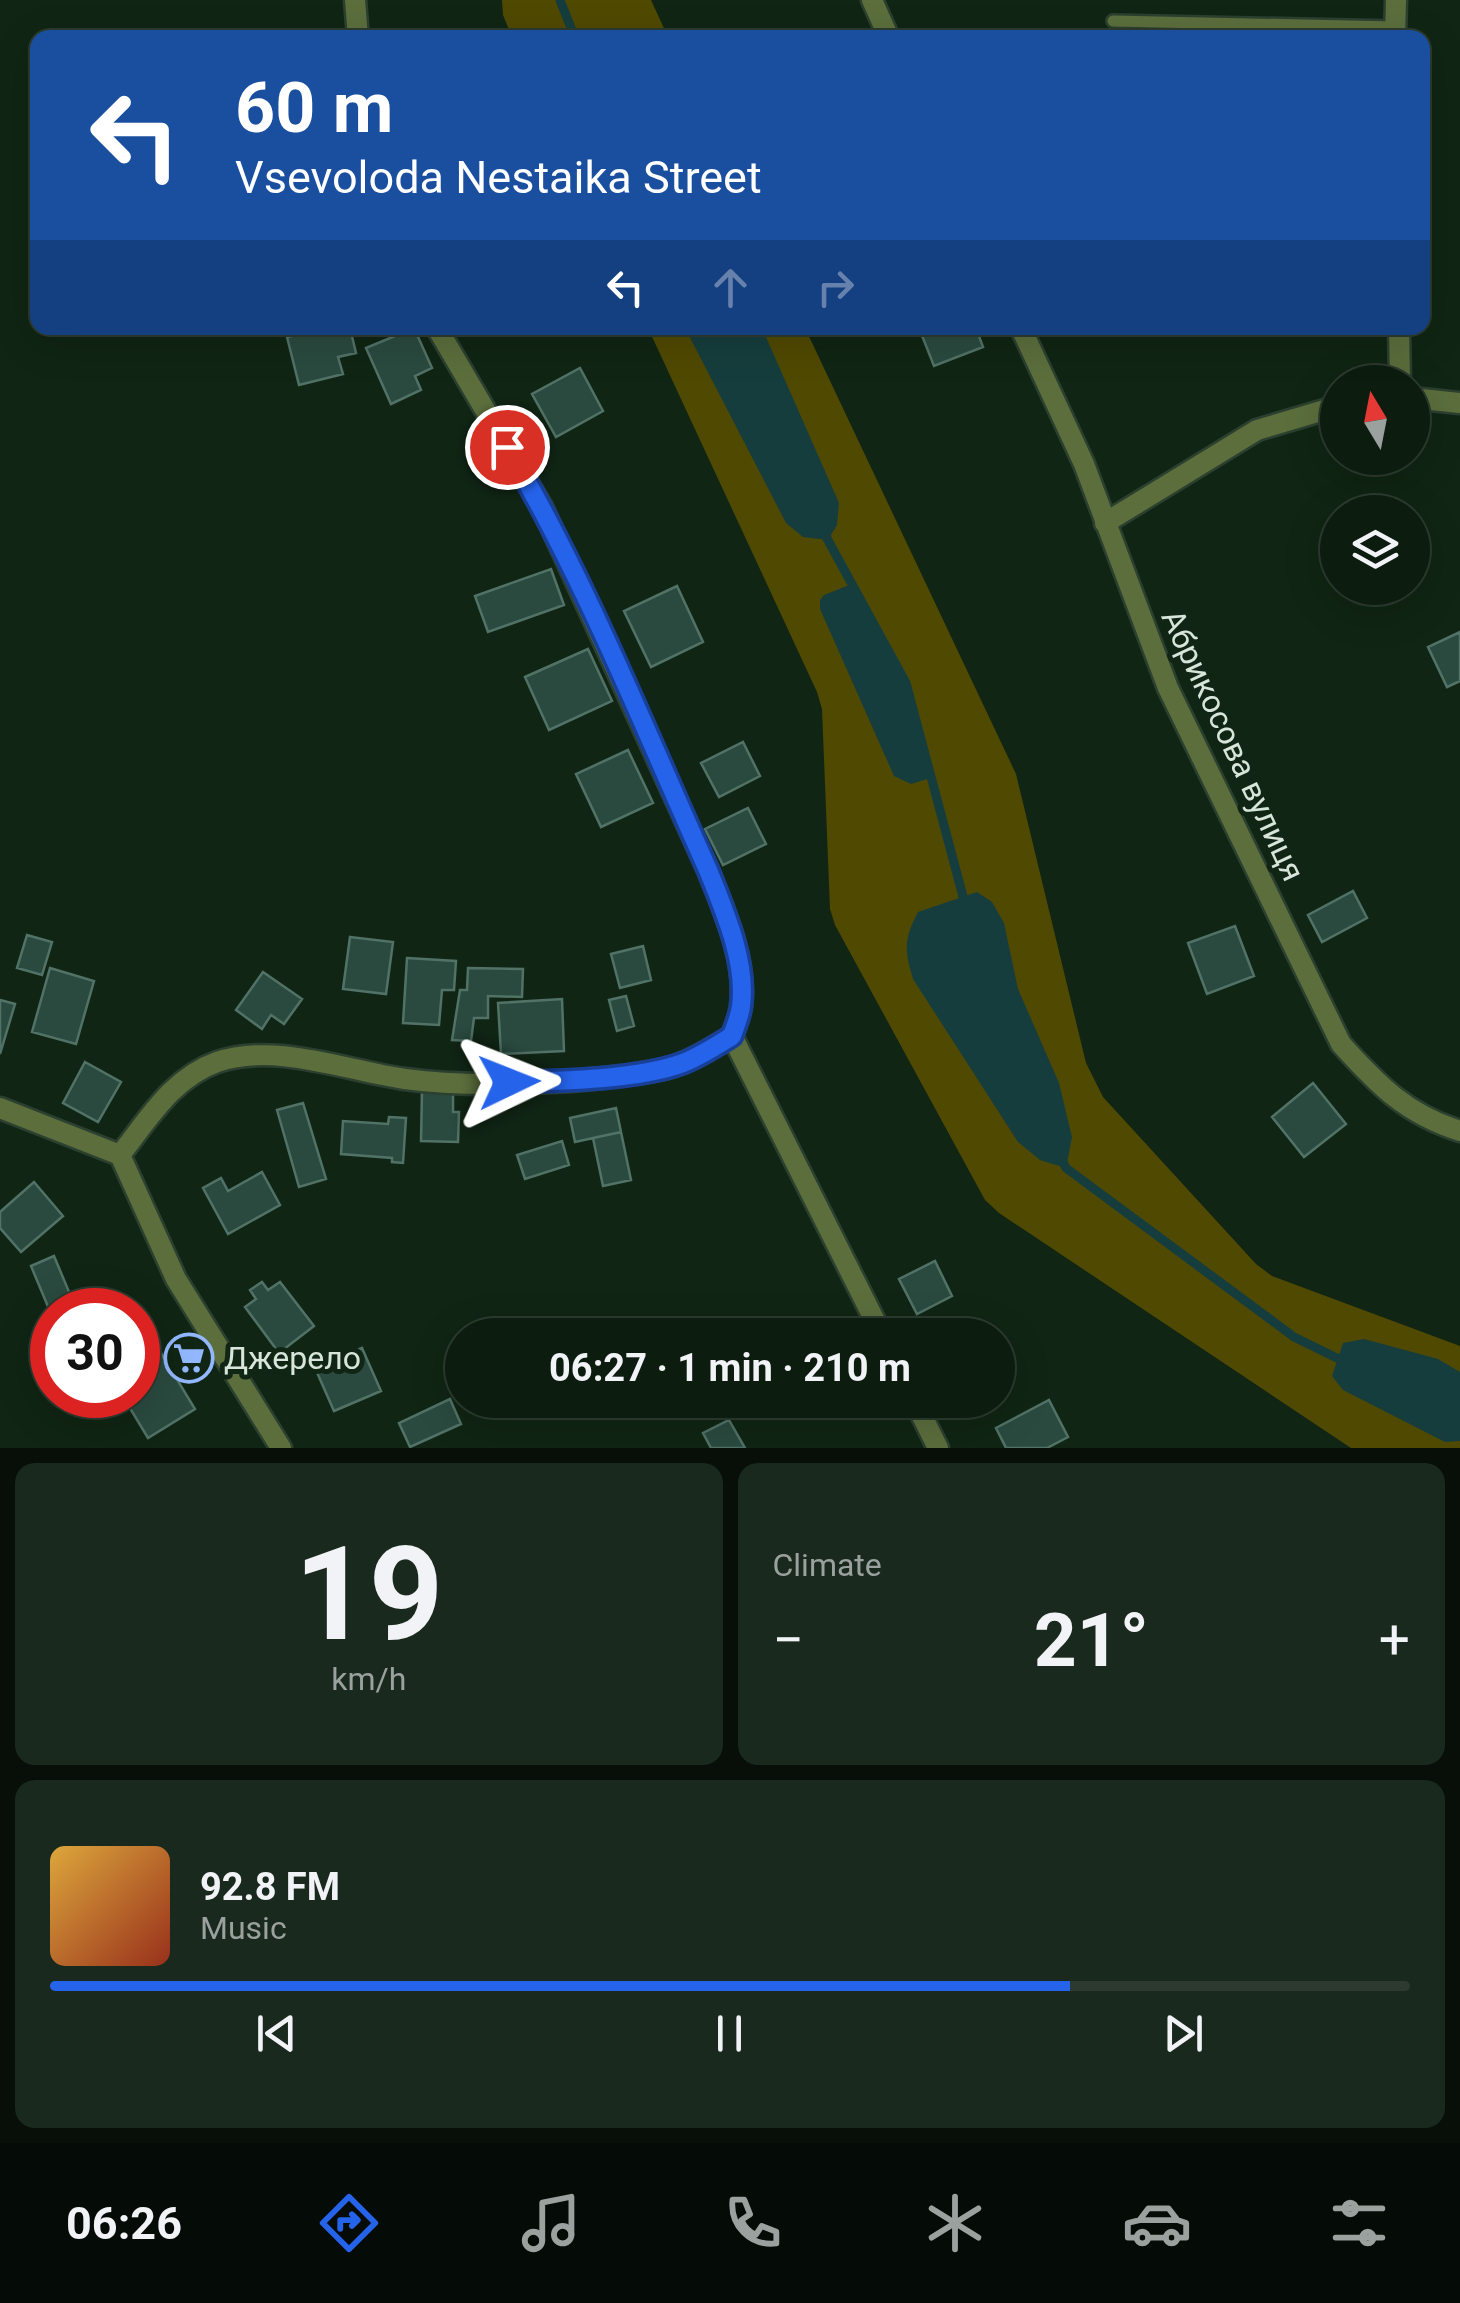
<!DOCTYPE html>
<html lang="en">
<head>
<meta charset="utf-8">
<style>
  body { margin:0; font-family:Roboto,sans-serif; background:#1a291d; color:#f1f3f6; height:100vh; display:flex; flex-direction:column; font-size:38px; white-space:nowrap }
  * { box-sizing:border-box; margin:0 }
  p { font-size:32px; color:#9aa19e }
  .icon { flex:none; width:55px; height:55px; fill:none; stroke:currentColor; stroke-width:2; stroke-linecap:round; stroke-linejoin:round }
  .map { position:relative; height:1448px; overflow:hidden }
  .side { display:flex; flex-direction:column; gap:15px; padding:15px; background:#070f08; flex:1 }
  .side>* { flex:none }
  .top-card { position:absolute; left:30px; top:30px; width:1400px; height:305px; border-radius:20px; box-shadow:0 10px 40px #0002,0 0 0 2px #2c3a2f; background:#1a4fa0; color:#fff; overflow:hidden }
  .needle { width:65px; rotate:350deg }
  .buttons { position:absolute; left:1320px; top:365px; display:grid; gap:20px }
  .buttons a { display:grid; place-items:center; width:110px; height:110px; border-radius:50%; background:#0c1c0f; box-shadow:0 10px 40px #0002,0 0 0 2px #2c3a2f; font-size:50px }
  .speed { position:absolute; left:30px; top:1288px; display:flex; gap:20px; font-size:50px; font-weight:700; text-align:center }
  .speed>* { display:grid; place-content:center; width:130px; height:130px; border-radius:50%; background:#0c1c0f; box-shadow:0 10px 40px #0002,0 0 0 2px #2c3a2f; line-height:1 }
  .speed .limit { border:15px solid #d22; background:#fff; color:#111 }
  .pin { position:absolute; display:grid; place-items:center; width:85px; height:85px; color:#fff; margin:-42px; border:5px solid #fff; border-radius:50%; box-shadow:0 2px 10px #0007 }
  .me { position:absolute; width:110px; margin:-55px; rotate:88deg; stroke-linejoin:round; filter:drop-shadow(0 0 8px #0008) }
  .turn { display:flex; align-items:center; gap:35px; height:210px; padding:0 40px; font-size:45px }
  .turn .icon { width:130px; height:130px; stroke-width:2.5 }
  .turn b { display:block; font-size:70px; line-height:85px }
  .lanes { display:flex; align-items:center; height:95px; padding:0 40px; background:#0003; justify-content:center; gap:50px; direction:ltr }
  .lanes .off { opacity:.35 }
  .big { font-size:75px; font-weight:700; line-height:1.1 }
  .side .card { flex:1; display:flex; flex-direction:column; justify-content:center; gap:15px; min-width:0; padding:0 35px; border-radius:20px; background:#1a291d }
  .side .dial { align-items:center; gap:0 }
  .dial b { font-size:130px; line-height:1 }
  .song { display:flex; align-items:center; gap:30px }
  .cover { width:120px; height:120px; border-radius:15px; background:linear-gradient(135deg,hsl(40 70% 55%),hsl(10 70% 35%)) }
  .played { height:10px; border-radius:5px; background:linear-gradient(90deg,#2563eb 75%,#2c3a2f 75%) }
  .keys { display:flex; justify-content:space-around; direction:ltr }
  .heat { display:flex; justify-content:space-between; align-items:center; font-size:55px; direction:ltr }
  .side .tiles { flex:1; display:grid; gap:15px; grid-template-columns:1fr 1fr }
  .card:last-child { grid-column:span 2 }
  .trip { position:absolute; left:445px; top:1318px; width:570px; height:100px; border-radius:50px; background:#0c1c0f; box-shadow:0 10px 40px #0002,0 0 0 2px #2c3a2f; font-weight:700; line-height:100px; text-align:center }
  .dock { display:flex; height:160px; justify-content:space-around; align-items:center; background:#050b06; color:#9aa19e }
  .dock .icon { width:70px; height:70px }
  .dock .current { color:#2563eb }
  .dock b { font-size:45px; color:#f1f3f6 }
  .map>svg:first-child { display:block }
  .green { fill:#504902 }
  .water { fill:#163d3d }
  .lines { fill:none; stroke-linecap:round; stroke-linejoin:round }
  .stream { stroke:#163d3d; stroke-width:9 }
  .building { fill:#2a4a3f; stroke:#517267; stroke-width:2.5 }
  .lane-casing { stroke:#2c4030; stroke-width:16 }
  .street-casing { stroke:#2c4030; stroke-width:25 }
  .lane { stroke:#5b6e3c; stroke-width:11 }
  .street { stroke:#5b6e3c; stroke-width:20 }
  .route-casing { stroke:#184099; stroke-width:25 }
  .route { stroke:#2563eb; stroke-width:18 }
  .labels { text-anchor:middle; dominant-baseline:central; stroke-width:10; stroke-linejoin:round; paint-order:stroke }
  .street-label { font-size:32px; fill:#d8e5da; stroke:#102514 }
  .poi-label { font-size:32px; fill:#d8e5da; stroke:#102514; text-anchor:start }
</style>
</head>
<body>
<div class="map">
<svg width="1460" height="1448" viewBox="0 0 1460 1448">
  <rect width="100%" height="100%" fill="#102514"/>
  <path class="green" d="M502 0H651L668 37H512L503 15Z
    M648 328H805L1016 774 1086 1063 1103 1097 1256 1264 1272 1276 1460 1346V1448H1351L999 1213 985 1200 835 925 830 909 822 709 817 692Z"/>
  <path class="water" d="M685 328H762L839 503 837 525 828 540 803 537 786 523Z
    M852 584 906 683 931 778 911 784 894 776 820 609V600L824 595Z
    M977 892 992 902 1004 923 1018 989 1059 1083 1072 1137 1066 1168 1040 1160 1018 1142 913 979C904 949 904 939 918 912Z
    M1364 1339 1438 1359 1460 1372V1441L1445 1442 1343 1390 1332 1376 1343 1343Z"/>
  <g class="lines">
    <path class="stream" d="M560 0 575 38
      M824 533 906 683 965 904
      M1062 1160 1066 1168 1294 1337 1345 1362"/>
  </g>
  <path class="building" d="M329 328H350L356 353 338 357 343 374 299 385 287 337Z
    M414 328 432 368 415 376 421 390 391 404 366 348Z
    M919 328H976L983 347 934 366Z
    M580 368 603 411 556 437 532 394Z
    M551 569 564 605 488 632 475 596Z
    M677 586 703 642 651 667 624 611Z
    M1460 632V681L1447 687 1428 647Z
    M588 649 612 701 549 730 525 677Z
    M743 742 760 776 719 797 701 763Z
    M628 750 653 803 601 827 576 774Z
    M748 808 766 844 723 865 705 829Z
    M1353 891 1367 918 1322 942 1308 915Z
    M1235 926 1254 976 1207 994 1188 943Z
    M27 935 52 942 42 975 17 968Z
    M350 937 393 942 386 994 343 989Z
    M643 946 651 980 620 988 611 954Z
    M407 958 456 961 454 990H442L439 1025 403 1023Z
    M50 968 94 981 76 1044 32 1032Z
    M468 968 523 969 522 997 488 996V1018H474L471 1041 452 1040 460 990H467Z
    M263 972 302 999 284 1024 271 1015 262 1029 236 1010Z
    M626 996 634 1026 617 1031 609 1000Z
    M562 999 564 1051 501 1054 498 1003Z
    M0 1000 15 1004 0 1054Z
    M85 1062 121 1082 98 1122 63 1103Z
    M1313 1083 1346 1124 1304 1157 1272 1117Z
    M422 1090 453 1091V1112H459L458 1142 421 1141Z
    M303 1103 326 1179 299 1187 277 1110Z
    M616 1108 621 1132 575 1142 570 1118Z
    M389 1117 406 1118 403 1163 392 1162V1158L341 1154 343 1121 388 1124Z
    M621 1132 631 1180 603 1186 593 1138Z
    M562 1141 569 1165 525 1179 517 1155Z
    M262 1172 280 1205 228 1234 203 1188 221 1178 228 1191Z
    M34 1182 63 1216 21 1252 0 1228V1212Z
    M54 1256 72 1299 49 1309 31 1266Z
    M935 1261 952 1296 917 1314 899 1279Z
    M262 1282 268 1290 280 1282 314 1326 279 1353 245 1307 256 1299 250 1290Z
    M138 1315 195 1409 148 1438 122 1395H138Z
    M362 1348 381 1391 334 1411 315 1368Z
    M450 1399 461 1424 410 1447 399 1423Z
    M1049 1400 1068 1437 1047 1448H1006L996 1428Z
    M729 1420 745 1448H711L703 1433Z"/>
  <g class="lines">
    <g class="lane-casing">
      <path id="lane" d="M1113 21 1395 27"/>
    </g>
    <g class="street-casing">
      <path id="street" d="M355 0 358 38
        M872 0 889 38
        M1395 38 1396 0
        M1021 328 1084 464 1168 688 1341 1044C1378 1085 1406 1114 1460 1131
        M1399 328 1400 382
        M1412 398 1460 403
        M1105 523 1257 430 1338 406
        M732 1036 882 1335
        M0 1108 120 1155 176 1279 281 1448
        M120 1155C148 1120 172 1078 217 1062 276 1042 347 1071 405 1079 476 1089 593 1083 664 1069 689 1063 710 1049 732 1036 735 1027 740 1016 741 1006 747 961 724 910 708 870L542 507 437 328
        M914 1400 938 1448"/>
    </g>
    <use href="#lane" class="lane"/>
    <use href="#street" class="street"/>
  </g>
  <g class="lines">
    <g class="route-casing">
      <path id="route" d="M507 447C586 581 644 728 708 870 724 910 747 962 741 1006 740 1016 735 1027 732 1036 716 1046 701 1056 683 1063 637 1080 558 1081 509 1082"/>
    </g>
    <use href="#route" class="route"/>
  </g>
  <defs>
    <g id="supermarket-ring" transform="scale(2.5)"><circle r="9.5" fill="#102514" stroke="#92b7fd" stroke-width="1.5"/><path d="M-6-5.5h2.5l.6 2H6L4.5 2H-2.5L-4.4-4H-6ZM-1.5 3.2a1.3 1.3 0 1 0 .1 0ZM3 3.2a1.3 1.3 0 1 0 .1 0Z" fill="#92b7fd"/></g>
  </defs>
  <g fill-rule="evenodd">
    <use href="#supermarket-ring" x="189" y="1358"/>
  </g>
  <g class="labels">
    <g class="street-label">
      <text transform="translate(1233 745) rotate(65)">Абрикосова вулиця</text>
    </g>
    <g class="poi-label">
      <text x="224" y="1358">Джерело</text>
    </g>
  </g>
</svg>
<div class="buttons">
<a><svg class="needle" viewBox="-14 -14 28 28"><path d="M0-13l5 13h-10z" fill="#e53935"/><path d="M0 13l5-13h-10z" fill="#9aa19e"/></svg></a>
<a><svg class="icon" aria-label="layers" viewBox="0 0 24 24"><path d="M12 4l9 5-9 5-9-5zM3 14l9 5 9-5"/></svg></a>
</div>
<div class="speed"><div class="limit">30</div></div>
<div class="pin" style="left:507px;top:447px;background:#d93025"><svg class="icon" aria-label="arrive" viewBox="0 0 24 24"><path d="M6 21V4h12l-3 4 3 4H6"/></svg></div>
<svg class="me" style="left:509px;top:1082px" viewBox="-20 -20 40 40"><path d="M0-17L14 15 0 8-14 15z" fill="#2563eb" stroke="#fff" stroke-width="4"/></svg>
<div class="trip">06:27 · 1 min · 210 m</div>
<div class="top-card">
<div class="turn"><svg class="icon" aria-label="left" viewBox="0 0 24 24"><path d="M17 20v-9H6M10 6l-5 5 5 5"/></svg><div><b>60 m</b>Vsevoloda Nestaika Street</div></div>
<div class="lanes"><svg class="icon" aria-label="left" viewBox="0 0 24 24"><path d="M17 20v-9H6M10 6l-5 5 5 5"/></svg><svg class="icon off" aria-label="ahead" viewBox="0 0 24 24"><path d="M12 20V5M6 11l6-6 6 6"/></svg><svg class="icon off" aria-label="right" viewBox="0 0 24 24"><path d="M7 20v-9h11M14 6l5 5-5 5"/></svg></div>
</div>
</div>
<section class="side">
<div class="tiles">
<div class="card dial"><b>19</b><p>km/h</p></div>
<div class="card"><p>Climate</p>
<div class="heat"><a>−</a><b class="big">21°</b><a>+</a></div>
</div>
<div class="card">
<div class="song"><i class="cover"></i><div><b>92.8 FM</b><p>Music</p></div></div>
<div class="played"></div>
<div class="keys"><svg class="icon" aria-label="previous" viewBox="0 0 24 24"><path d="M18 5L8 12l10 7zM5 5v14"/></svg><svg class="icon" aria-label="pause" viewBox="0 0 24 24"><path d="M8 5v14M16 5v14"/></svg><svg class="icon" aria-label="next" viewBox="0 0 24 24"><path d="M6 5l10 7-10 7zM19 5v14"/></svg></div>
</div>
</div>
</section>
<nav class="dock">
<b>06:26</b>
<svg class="icon current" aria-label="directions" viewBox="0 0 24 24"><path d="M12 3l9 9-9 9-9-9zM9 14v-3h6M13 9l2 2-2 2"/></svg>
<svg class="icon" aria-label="music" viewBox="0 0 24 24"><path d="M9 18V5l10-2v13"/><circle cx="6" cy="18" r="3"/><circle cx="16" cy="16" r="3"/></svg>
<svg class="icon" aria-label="phone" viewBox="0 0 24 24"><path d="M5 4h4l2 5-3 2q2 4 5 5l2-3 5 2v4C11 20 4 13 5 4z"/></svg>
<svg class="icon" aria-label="climate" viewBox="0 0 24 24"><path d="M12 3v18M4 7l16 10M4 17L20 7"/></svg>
<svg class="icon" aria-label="car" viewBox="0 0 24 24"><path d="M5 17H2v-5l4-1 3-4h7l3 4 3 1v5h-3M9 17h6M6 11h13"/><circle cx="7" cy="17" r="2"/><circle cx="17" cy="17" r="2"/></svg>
<svg class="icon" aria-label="filters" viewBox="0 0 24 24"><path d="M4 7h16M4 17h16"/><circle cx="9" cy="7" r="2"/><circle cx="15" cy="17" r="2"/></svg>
</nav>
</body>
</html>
